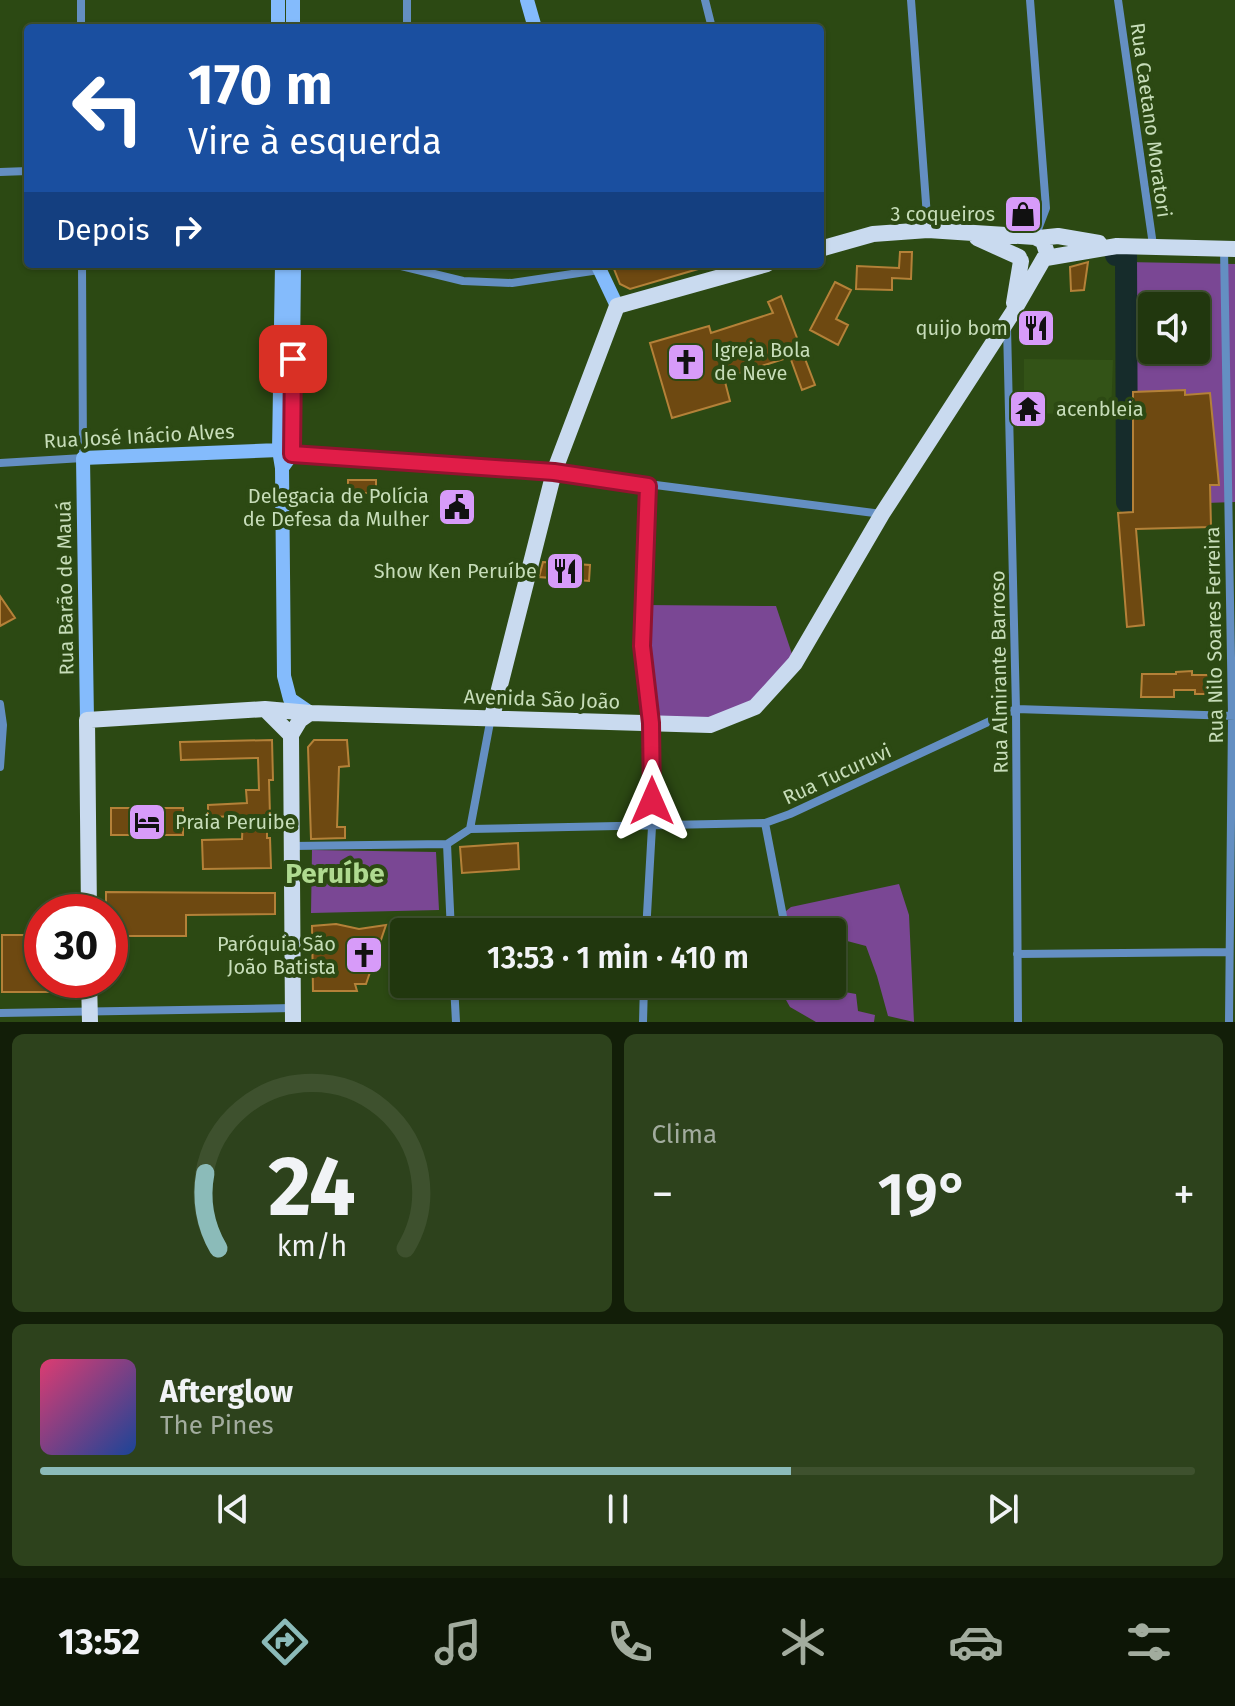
<!DOCTYPE html>
<html lang="pt">
<head>
<meta charset="utf-8">
<style>
  body { margin:0; font-family:"Fira Sans",sans-serif; background:#2d421c; color:#f1f3f6; height:100vh; display:flex; flex-direction:column; font-size:30px; white-space:nowrap }
  * { box-sizing:border-box; margin:0 }
  p { font-size:26px; color:#a2ac9e }
  .icon { flex:none; width:44px; height:44px; fill:none; stroke:currentColor; stroke-width:2; stroke-linecap:round; stroke-linejoin:round }
  .map { position:relative; height:1022px; overflow:hidden }
  .side { display:flex; flex-direction:column; gap:12px; padding:12px; background:#121e08; flex:1 }
  .side>* { flex:none }
  .guide { position:absolute; left:24px; top:24px; width:800px; height:244px; border-radius:8px; box-shadow:0 2px 6px #0004,0 0 0 2px #3e512e; background:#1a4fa0; color:#fff; overflow:hidden }
  .controls { position:absolute; left:1138px; top:292px; display:grid; gap:16px }
  .controls a { display:grid; place-items:center; width:72px; height:72px; border-radius:8px; background:#21370e; box-shadow:0 2px 6px #0004,0 0 0 2px #3e512e; font-size:40px }
  .speed { position:absolute; left:24px; top:894px; display:flex; gap:16px; font-size:40px; font-weight:700; text-align:center }
  .speed>* { display:grid; place-content:center; width:104px; height:104px; border-radius:50%; background:#21370e; box-shadow:0 2px 6px #0004,0 0 0 2px #3e512e; line-height:1 }
  .speed .limit { border:12px solid #d22; background:#fff; color:#111 }
  .pin { position:absolute; display:grid; place-items:center; width:68px; height:68px; color:#fff; margin:-34px; border-radius:16px; box-shadow:0 4px 12px #0006 }
  .me { position:absolute; width:88px; margin:-44px; rotate:0deg; stroke-linejoin:round; filter:drop-shadow(0 0 6px #0008) }
  .turn { display:flex; align-items:center; gap:28px; height:168px; padding:0 32px; font-size:36px }
  .turn .icon { width:104px; height:104px; stroke-width:2.5 }
  .turn b { display:block; font-size:56px; line-height:68px }
  .then { display:flex; align-items:center; height:76px; padding:0 32px; background:#0003; gap:16px; font-size:30px }
  .big { font-size:60px; font-weight:600; line-height:1.1 }
  .side .card { flex:1; display:flex; flex-direction:column; justify-content:center; gap:12px; min-width:0; padding:0 28px; border-radius:12px; background:#2d421c }
  .side .dial { align-items:center; gap:0 }
  .dial svg { height:208px; overflow:visible; fill:none; stroke:#3e512e; stroke-width:7; stroke-linecap:round; text-anchor:middle }
  .dial text { fill:#f1f3f6; stroke:none }
  .song { display:flex; align-items:center; gap:24px }
  .cover { width:96px; height:96px; border-radius:12px; background:linear-gradient(135deg,hsl(340 70% 55%),hsl(220 70% 35%)) }
  .played { height:8px; border-radius:4px; background:linear-gradient(90deg,#8bbbb9 65%,#3e512e 65%) }
  .keys { display:flex; justify-content:space-around; direction:ltr }
  .heat { display:flex; justify-content:space-between; align-items:center; font-size:44px; direction:ltr }
  .side .tiles { flex:1; display:grid; gap:12px; grid-template-columns:1fr 1fr }
  .card:last-child { grid-column:span 2 }
  .trip { position:absolute; left:390px; top:918px; width:456px; height:80px; border-radius:8px; background:#21370e; box-shadow:0 2px 6px #0004,0 0 0 2px #3e512e; font-weight:600; line-height:80px; text-align:center }
  .tab-bar { display:flex; height:128px; justify-content:space-around; align-items:center; background:#0d1606; color:#a2ac9e }
  .tab-bar .icon { width:56px; height:56px }
  .tab-bar .on { color:#8bbbb9 }
  .tab-bar b { font-size:36px; color:#f1f3f6 }
  .map>svg:first-child { display:block }
  .built { fill:#335317 }
  .green { fill:#7a4794; fill-rule:evenodd }
  .lines { fill:none; stroke-linecap:round; stroke-linejoin:round }
  .river { stroke:#162c2b; stroke-width:22 }
  .building { fill:#6e4911; stroke:#b48138; stroke-width:2 }
  .street { stroke:#648fc2; stroke-width:8 }
  .secondary { stroke:#84bbfc; stroke-width:14 }
  .primary { stroke:#c9daef; stroke-width:16 }
  .route-casing { stroke:#92132f; stroke-width:20 }
  .route { stroke:#e11d48; stroke-width:14 }
  .labels { text-anchor:middle; dominant-baseline:central; stroke-width:8; stroke-linejoin:round; paint-order:stroke }
  .street-label { font-size:20px; fill:#c7ddb9; stroke:#2c4913 }
  .poi-label { font-size:20px; fill:#c7ddb9; stroke:#2c4913; text-anchor:end }
  .district-label { font-size:28px; font-weight:bold; fill:#afda90; stroke:#2c4913 }
</style>
</head>
<body>
<div class="map">
<svg width="1235" height="1022" viewBox="0 0 1235 1022">
  <rect width="100%" height="100%" fill="#2c4913"/>
  <path class="built" d="M1024 359 1113 360 1111 415 1024 413Z"/>
  <path class="green" d="M1126 262 1235 264V502L1118 506ZM1152 306H1196V350H1152Z
    M644 605 776 606 795 663 755 707 710 725 651 723 642 646Z
    M312 850 436 852 439 910 311 913Z
    M899 884 909 915 914 1022 888 1016 877 976 866 946 832 937V932H768L770 924 791 907Z
    M832 979 839 991 856 994 858 1011 875 1015 874 1022H816L790 1007 777 984H832Z"/>
  <g class="lines">
    <path class="river" d="M1116 255H1126L1127 502"/>
  </g>
  <path class="building" d="M900 252H912L911 279 892 278V290L856 289 857 266 899 268Z
    M1088 262 1084 290 1071 291 1070 267Z
    M612 264H704L705 267 630 289 620 284Z
    M835 282 851 290 836 319 848 325 838 345 810 330Z
    M781 296 815 385 802 390 790 357 724 378 730 401 672 418 650 343 709 326 711 333 773 313 768 302Z
    M1185 390V395L1210 393 1219 485H1210L1211 527 1136 529 1144 625 1127 627 1118 513 1133 512V392Z
    M348 480H376V493H348Z
    M543 562 590 565 589 581 539 577Z
    M0 596 15 618 0 626Z
    M1192 671V675H1209V694H1195V690H1174V697H1141L1142 674H1176V672Z
    M272 740 273 780H269L270 815H267V838H270L271 868 203 869 202 840 242 839 243 816 208 817V805L247 803 246 790H259L258 758 181 760 180 742Z
    M314 740H347L349 766 339 767 337 827H345V838L311 839 308 747Z
    M111 808H183V835H111Z
    M518 843 519 869 462 873 460 847Z
    M106 892 275 893V914L186 915V936H110V912H106Z
    M336 924 359 929 386 925 366 984H355L357 991H313L312 926Z
    M2 935H42V980H73V992H2Z"/>
  <g class="lines">
    <path class="street" d="M81 0V28
      M407 0V28
      M705 0 712 28
      M911 0 928 230
      M1030 0 1046 208 1035 237
      M1118 0 1153 245
      M0 172 28 171
      M1224 248 1232 716 1229 1022
      M393 264 463 281 512 283 599 270
      M1007 327 1016 709 1018 1022
      M291 454 554 472 882 514
      M0 463 83 458 82 264
      M0 704 3 725 0 767
      M765 823 786 932
      M470 829 491 717
      M447 844 470 829 765 823 790 814 1016 709 1235 716
      M447 844 451 932
      M292 846 447 844
      M646 932 652 827 651 723 642 646 648 486
      M1017 954 1229 952
      M454 984 456 1022
      M749 984 773 992 776 984
      M0 1013 293 1008
      M643 1022 644 984"/>
    <path class="secondary" d="M278 0V28
      M293 0V28
      M527 0 535 28
      M282 264 279 450 282 468 284 676 290 699 309 712
      M597 264 617 306
      M282 468 292 454 294 264
      M87 720 83 458 279 450"/>
    <path class="primary" d="M977 238 1019 257
      M1039 238 1058 236 1099 243
      M1046 258 1117 246 1235 249
      M1014 303 1021 261
      M265 709 291 735
      M492 717 554 472 617 306 767 264
      M89 912 87 720 265 709 310 713 710 725 755 707 795 663 882 514 1013 312 1047 253 1043 241 1035 237 928 230 873 234 820 249
      M89 980 90 1022
      M293 1022 291 735 300 720 310 713"/>
  </g>
  <g class="lines">
    <g class="route-casing">
      <path id="route" d="M293 359 292 454 554 472 648 486 642 646 651 723 652 801"/>
    </g>
    <use href="#route" class="route"/>
  </g>
  <defs>
    <g id="shop-square" transform="scale(2)"><rect x="-9" y="-9" width="18" height="18" rx="4" fill="#d79bf9" stroke="#2c4913"/><path d="M-5-2.5h2.3a2.7 3.5 0 0 1 5.4 0H5L5.5 6h-11ZM-1.5-2.5h3a1.5 2.3 0 0 0-3 0Z" fill="#111"/></g>
    <g id="restaurant-square" transform="scale(2)"><rect x="-9" y="-9" width="18" height="18" rx="4" fill="#d79bf9" stroke="#2c4913"/><path d="M-5-6h1v4h1v-4h1v4h1v-4h1v5L-1.5 .5V6h-2V.5L-5-1ZM5-6V6H3V1.5H1.5Q1.5-4 5-6Z" fill="#111"/></g>
    <g id="church-square" transform="scale(2)"><rect x="-9" y="-9" width="18" height="18" rx="4" fill="#d79bf9" stroke="#2c4913"/><path d="M-1.2-6h2.4v3.5h3.3v2.4h-3.3V6h-2.4V-.1h-3.3v-2.4h3.3Z" fill="#111"/></g>
    <g id="temple-square" transform="scale(2)"><rect x="-9" y="-9" width="18" height="18" rx="4" fill="#d79bf9" stroke="#2c4913"/><path d="M0-6L5-2H3V0L6.5 2.5H4V6H1.5V3h-3V6H-4V2.5H-6.5L-3 0V-2H-5Z" fill="#111"/></g>
    <g id="civic-square" transform="scale(2)"><rect x="-9" y="-9" width="18" height="18" rx="4" fill="#d79bf9" stroke="#2c4913"/><path d="M-.6-6.5H3V-4.5H.6V-3L4-1V1h2V6H-6V1h2V-1L-.6-3ZM-1.2 2.5V6h2.4V2.5Z" fill="#111"/></g>
    <g id="hotel-square" transform="scale(2)"><rect x="-9" y="-9" width="18" height="18" rx="4" fill="#d79bf9" stroke="#2c4913"/><path d="M-6-4.5h1.5V1H6V5H4.5V3h-9V5H-6ZM-4 0a1.8 1.8 0 1 1 3.6 0ZM.5 0V-2.5h3Q6-2.5 6 0Z" fill="#111"/></g>
  </defs>
  <g fill-rule="evenodd">
    <use href="#shop-square" x="1023" y="214"/>
    <use href="#restaurant-square" x="1036" y="328"/>
    <use href="#church-square" x="686" y="362"/>
    <use href="#temple-square" x="1028" y="409"/>
    <use href="#civic-square" x="457" y="507"/>
    <use href="#restaurant-square" x="565" y="571"/>
    <use href="#hotel-square" x="147" y="822"/>
    <use href="#church-square" x="364" y="955"/>
  </g>
  <g class="labels">
    <g class="street-label">
      <text transform="translate(1151 120) rotate(82)">Rua Caetano Moratori</text>
      <text transform="translate(139 436) rotate(-3)">Rua José Inácio Alves</text>
      <text transform="translate(65 588) rotate(-91)">Rua Barão de Mauá</text>
      <text transform="translate(1214 635) rotate(-91)">Rua Nilo Soares Ferreira</text>
      <text transform="translate(999 672) rotate(-91)">Rua Almirante Barroso</text>
      <text transform="translate(542 699) rotate(2)">Avenida São João</text>
      <text transform="translate(837 774) rotate(-25)">Rua Tucuruvi</text>
    </g>
    <g class="poi-label">
      <text x="995" y="214">3 coqueiros</text>
      <text x="1008" y="328">quijo bom</text>
      <text x="714" y="350" text-anchor="start">Igreja Bola<tspan x="714" dy="23">de Neve</tspan></text>
      <text x="1056" y="409" text-anchor="start">acenbleia</text>
      <text x="429" y="496">Delegacia de Polícia<tspan x="429" dy="23">de Defesa da Mulher</tspan></text>
      <text x="537" y="571">Show Ken Peruíbe</text>
      <text x="175" y="822" text-anchor="start">Praia Peruibe</text>
      <text x="336" y="944">Paróquia São<tspan x="336" dy="23">João Batista</tspan></text>
    </g>
    <g class="district-label">
      <text x="335" y="873">Peruíbe</text>
    </g>
  </g>
</svg>
<div class="controls">
<a><svg class="icon" aria-label="sound" viewBox="0 0 24 24"><path d="M4 9h4l5-4v14l-5-4H4zM17 9q2 3 0 6"/></svg></a>
</div>
<div class="speed"><div class="limit">30</div></div>
<div class="pin" style="left:293px;top:359px;background:#d93025"><svg class="icon" aria-label="arrive" viewBox="0 0 24 24"><path d="M6 21V4h12l-3 4 3 4H6"/></svg></div>
<svg class="me" style="left:652px;top:801px" viewBox="-20 -20 40 40"><path d="M0-17L14 15 0 8-14 15z" fill="#e11d48" stroke="#fff" stroke-width="4"/></svg>
<div class="trip">13:53 · 1 min · 410 m</div>
<div class="guide">
<div class="turn"><svg class="icon" aria-label="left" viewBox="0 0 24 24"><path d="M17 20v-9H6M10 6l-5 5 5 5"/></svg><div><b>170 m</b>Vire à esquerda</div></div>
<div class="then">Depois<svg class="icon" aria-label="right" viewBox="0 0 24 24"><path d="M7 20v-9h11M14 6l5 5-5 5"/></svg></div>
</div>
</div>
<section class="side">
<div class="tiles">
<div class="card dial"><svg viewBox="0 0 100 80">
<path d="M14 69A42 42 0 1 1 86 69"/>
<path d="M14 69A42 42 0 0 1 9 40" stroke="#8bbbb9"/>
<text x="50" y="56" font-size="32" font-weight="700">24</text>
<text x="50" y="72" font-size="11">km/h</text>
</svg></div>
<div class="card"><p>Clima</p>
<div class="heat"><a>−</a><b class="big">19°</b><a>+</a></div>
</div>
<div class="card">
<div class="song"><i class="cover"></i><div><b>Afterglow</b><p>The Pines</p></div></div>
<div class="played"></div>
<div class="keys"><svg class="icon" aria-label="previous" viewBox="0 0 24 24"><path d="M18 5L8 12l10 7zM5 5v14"/></svg><svg class="icon" aria-label="pause" viewBox="0 0 24 24"><path d="M8 5v14M16 5v14"/></svg><svg class="icon" aria-label="next" viewBox="0 0 24 24"><path d="M6 5l10 7-10 7zM19 5v14"/></svg></div>
</div>
</div>
</section>
<nav class="tab-bar">
<b>13:52</b>
<svg class="icon on" aria-label="directions" viewBox="0 0 24 24"><path d="M12 3l9 9-9 9-9-9zM9 14v-3h6M13 9l2 2-2 2"/></svg>
<svg class="icon" aria-label="music" viewBox="0 0 24 24"><path d="M9 18V5l10-2v13"/><circle cx="6" cy="18" r="3"/><circle cx="16" cy="16" r="3"/></svg>
<svg class="icon" aria-label="phone" viewBox="0 0 24 24"><path d="M5 4h4l2 5-3 2q2 4 5 5l2-3 5 2v4C11 20 4 13 5 4z"/></svg>
<svg class="icon" aria-label="climate" viewBox="0 0 24 24"><path d="M12 3v18M4 7l16 10M4 17L20 7"/></svg>
<svg class="icon" aria-label="car" viewBox="0 0 24 24"><path d="M5 17H2v-5l4-1 3-4h7l3 4 3 1v5h-3M9 17h6M6 11h13"/><circle cx="7" cy="17" r="2"/><circle cx="17" cy="17" r="2"/></svg>
<svg class="icon" aria-label="filters" viewBox="0 0 24 24"><path d="M4 7h16M4 17h16"/><circle cx="9" cy="7" r="2"/><circle cx="15" cy="17" r="2"/></svg>
</nav>
</body>
</html>
